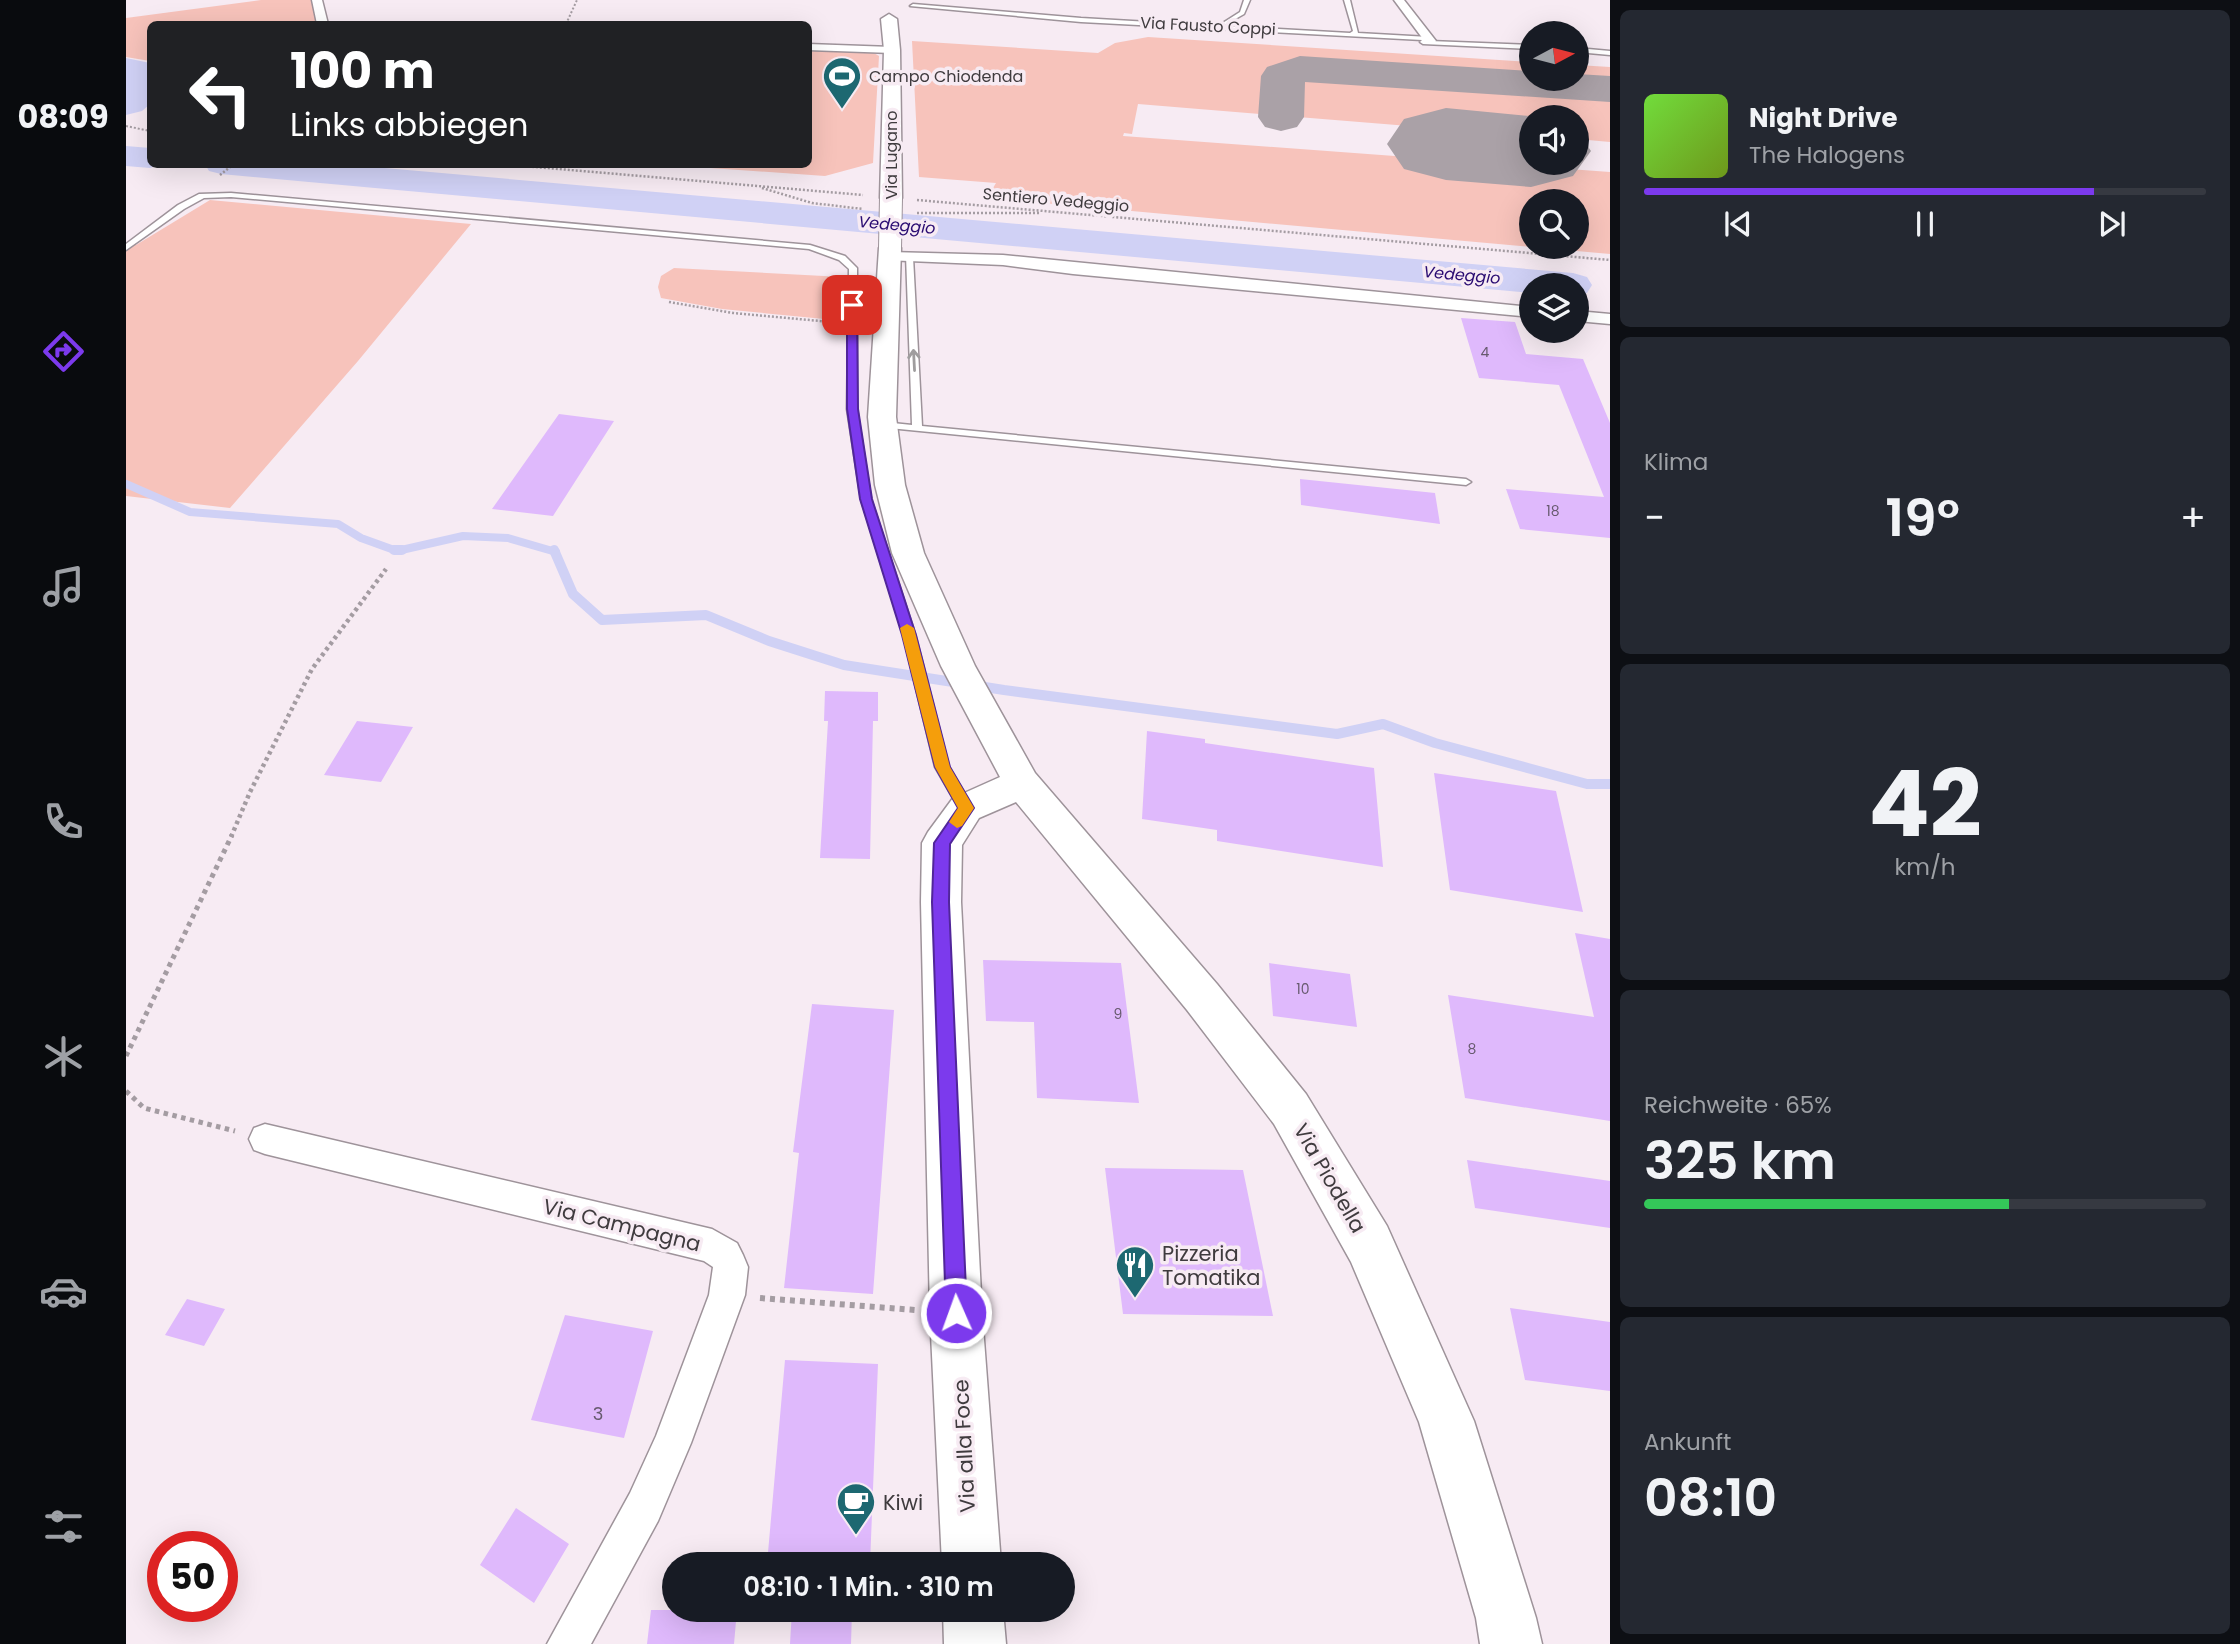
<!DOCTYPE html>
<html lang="de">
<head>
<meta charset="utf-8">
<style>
  body { margin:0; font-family:Poppins,sans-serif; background:#242831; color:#f1f3f6; height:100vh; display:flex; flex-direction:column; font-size:26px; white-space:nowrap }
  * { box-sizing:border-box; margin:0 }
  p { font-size:23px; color:#9ea1a6 }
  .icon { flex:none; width:38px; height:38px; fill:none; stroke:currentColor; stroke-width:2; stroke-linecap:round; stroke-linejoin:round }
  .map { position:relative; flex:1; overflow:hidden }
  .drawer { display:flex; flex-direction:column; gap:10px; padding:10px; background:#0d0f14; width:630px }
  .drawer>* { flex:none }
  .hud { position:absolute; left:21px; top:21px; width:665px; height:147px; border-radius:10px; box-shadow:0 7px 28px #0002; background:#202124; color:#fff; overflow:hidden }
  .needle { width:46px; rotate:83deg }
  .buttons { position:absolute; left:1393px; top:21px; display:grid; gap:14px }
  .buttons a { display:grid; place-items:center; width:70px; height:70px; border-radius:50%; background:#171b24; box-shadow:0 7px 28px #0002; font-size:35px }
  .speed { position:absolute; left:21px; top:1531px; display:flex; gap:14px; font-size:35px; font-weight:700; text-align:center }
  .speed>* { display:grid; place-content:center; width:91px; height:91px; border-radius:50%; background:#171b24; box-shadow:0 7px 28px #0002; line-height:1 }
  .speed .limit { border:10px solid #d22; background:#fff; color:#111 }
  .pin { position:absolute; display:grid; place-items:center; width:60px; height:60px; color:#fff; margin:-30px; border-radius:14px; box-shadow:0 4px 10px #0006 }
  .me { position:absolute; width:77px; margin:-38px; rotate:358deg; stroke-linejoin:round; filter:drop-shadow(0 0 5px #0008) }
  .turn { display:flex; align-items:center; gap:24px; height:147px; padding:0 28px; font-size:32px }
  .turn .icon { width:91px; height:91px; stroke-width:2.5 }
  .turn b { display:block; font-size:49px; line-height:60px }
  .big { font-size:52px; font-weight:600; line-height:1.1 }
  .drawer .widget { flex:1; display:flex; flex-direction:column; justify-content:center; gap:10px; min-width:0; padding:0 24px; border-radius:10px; background:#242831 }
  .drawer .dial { align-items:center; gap:0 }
  .dial b { font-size:91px; line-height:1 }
  .song { display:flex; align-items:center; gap:21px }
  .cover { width:84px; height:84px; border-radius:10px; background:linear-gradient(135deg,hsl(100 70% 55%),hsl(80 70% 35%)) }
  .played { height:7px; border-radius:4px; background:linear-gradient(90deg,#7c3aed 80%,#363941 80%) }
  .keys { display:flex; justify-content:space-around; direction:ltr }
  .heat { display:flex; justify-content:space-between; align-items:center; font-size:38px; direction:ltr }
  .charge { height:10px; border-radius:5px; background:linear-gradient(90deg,#34c759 65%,#363941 0) }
  .trip { position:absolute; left:536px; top:1552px; width:413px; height:70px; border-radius:35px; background:#171b24; box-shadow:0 7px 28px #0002; font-weight:600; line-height:70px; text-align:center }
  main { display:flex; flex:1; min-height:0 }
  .dock { display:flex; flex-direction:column; width:126px; justify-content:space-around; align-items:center; background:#090b0e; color:#9ea1a6 }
  .dock .icon { width:49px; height:49px }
  .dock .on { color:#7c3aed }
  .dock b { font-size:32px; color:#f1f3f6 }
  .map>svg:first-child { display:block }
  .green { fill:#f7c3bb }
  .water { fill:#d0d1f5 }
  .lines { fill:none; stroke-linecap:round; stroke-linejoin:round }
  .stream-far1 { stroke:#d0d1f5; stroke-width:8 }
  .stream { stroke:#d0d1f5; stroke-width:10 }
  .river { fill:#d0d1f5; fill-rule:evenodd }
  .taxiway { fill:#aaa1a7; fill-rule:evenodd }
  .runway { fill:#aaa1a7; fill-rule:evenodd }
  .building { fill:#dfb9fc }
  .lane-casing { stroke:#9e939a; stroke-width:3 }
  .street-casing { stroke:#9e939a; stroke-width:3 }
  .secondary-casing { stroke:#9e939a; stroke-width:3 }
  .path-far4 { stroke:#a49ca2; stroke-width:2; stroke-dasharray:2 2; stroke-linecap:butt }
  .path-far3 { stroke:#a49ca2; stroke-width:2.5; stroke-dasharray:2 2; stroke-linecap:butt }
  .path-far2 { stroke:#a49ca2; stroke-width:4.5; stroke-dasharray:3.5 3.5; stroke-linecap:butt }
  .path-far1 { stroke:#a49ca2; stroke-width:5; stroke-dasharray:4.5 4.5; stroke-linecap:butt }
  .path { stroke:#a49ca2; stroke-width:6; stroke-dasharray:5 5; stroke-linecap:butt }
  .lane { fill:#fff; fill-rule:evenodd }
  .street { fill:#fff; fill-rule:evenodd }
  .secondary { fill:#fff; fill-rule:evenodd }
  .secondary-bridge-casing { stroke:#9e939a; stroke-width:24; stroke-linecap:butt }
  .secondary-bridge { stroke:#fff; stroke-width:22 }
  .oneway { stroke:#9f9d9e }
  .route { fill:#7c3aed; stroke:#51269a; stroke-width:2 }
  .slow { fill:#f59e0b }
  .labels { text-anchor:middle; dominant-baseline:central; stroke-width:7; stroke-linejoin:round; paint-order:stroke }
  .number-label { font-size:14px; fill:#675a6e }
  .far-street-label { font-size:16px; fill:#3f3b3e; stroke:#f7ebf3 }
  .far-poi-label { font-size:16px; fill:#3f3b3e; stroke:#f7ebf3; text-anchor:start }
  .far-water-label { font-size:16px; font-style:italic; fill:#2a0c72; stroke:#f7ebf3 }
  .near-number-label { font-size:18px; fill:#675a6e }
  .near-street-label { font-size:21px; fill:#3f3b3e; stroke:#f7ebf3 }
  .near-poi-label { font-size:21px; fill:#3f3b3e; stroke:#f7ebf3; text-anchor:start }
</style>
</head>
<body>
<main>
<nav class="dock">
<b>08:09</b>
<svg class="icon on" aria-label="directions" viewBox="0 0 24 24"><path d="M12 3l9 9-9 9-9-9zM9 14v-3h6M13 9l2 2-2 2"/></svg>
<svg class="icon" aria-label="music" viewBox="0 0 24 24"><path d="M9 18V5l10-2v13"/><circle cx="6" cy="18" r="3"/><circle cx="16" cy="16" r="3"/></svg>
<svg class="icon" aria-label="phone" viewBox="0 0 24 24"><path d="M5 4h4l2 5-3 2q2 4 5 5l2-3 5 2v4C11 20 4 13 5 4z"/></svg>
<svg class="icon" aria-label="climate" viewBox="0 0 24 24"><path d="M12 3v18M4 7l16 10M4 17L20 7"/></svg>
<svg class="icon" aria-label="car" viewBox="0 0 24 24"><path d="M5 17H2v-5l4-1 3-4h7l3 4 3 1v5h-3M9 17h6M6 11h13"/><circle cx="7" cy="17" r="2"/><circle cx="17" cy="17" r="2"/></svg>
<svg class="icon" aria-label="filters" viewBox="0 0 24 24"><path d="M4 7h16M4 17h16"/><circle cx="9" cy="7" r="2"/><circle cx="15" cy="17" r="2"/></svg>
</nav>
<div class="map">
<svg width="1484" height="1644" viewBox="0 0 1484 1644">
  <rect width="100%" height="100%" fill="#f7ebf3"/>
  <path class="green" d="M135 0H186L190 24H24V61L0 57V18Z
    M1022 37 1405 62V79H1451V65L1484 67V142L1451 139V117H1405V136L1012 104 1006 134 998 133 997 136 1484 172V254L1406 247H1451V201H1405V247L861 198 870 183 793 177 786 41 972 53 989 43Z
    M683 50 746 52 753 56 747 163 699 176 541 165 682 164Z
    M84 200 345 224 232 361 104 508 0 496V245H10Z
    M548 268 717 277 719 321 596 309 535 298 532 287 535 276Z"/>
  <path class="water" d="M0 58 24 63V104L16 111 0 115Z"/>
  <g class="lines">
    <path class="stream-far1" d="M0 484 64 512 212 524 235 538 271 551 337 536 382 538 430 552"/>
    <path class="stream" d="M268 550H276
      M428 550 447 594 476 620 580 615 643 641 718 665 878 690 1211 734 1257 724 1309 743 1461 784H1484"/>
    <path class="river" d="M0 146 24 148V164H36L24 168 0 166Z
      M79 164H213L1447 273 1461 277 1466 285 1461 293 1451 296V285H1405V293L95 174 83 171Z"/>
    <path class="taxiway" d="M1174 56 1405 71V79H1451V74L1484 76V102L1179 82 1178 117 1171 127 1155 131 1139 127 1132 117 1135 76 1141 67Z"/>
    <path class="runway" d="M1320 108 1414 117H1405V163H1451V131L1465 151 1447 176 1405 187 1320 180 1278 169 1261 144 1278 119Z"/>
  </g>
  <path class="building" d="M1335 318 1389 322 1400 354 1457 359 1484 423V538L1394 529 1380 489 1478 497 1433 385 1353 378Z
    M433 414 488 421 427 516 366 509Z
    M1174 479 1309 493 1314 524 1175 505Z
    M699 691 752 692V721H747L744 859 694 858 702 721H698Z
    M231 721 287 727 255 782 198 775Z
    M1021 731 1079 739V743L1248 768 1257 867 1091 841V830L1016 819Z
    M1308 773 1430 791 1457 912 1324 890Z
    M1449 933 1484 939V1121L1339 1098 1322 995 1468 1017Z
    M857 960 995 963 1013 1103 911 1098 908 1022 860 1021Z
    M1143 963 1224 974 1231 1027 1147 1016Z
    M686 1004 768 1010 747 1294 658 1288 673 1153 667 1152Z
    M1341 1160 1484 1181V1228L1349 1208Z
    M979 1168 1117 1170 1147 1316 997 1314Z
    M61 1299 99 1309 78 1346 39 1335Z
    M1384 1308 1484 1322V1391L1399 1380Z
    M439 1315 527 1331 498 1438 405 1420Z
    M659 1360 752 1364 744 1564H641Z
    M390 1508 443 1544 408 1603 354 1565Z
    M525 1610H611L608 1644H521Z
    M666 1610H726L725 1644H664Z"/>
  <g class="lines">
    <g class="lane-casing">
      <path id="lane" d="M1118 0H1124L1118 14 1097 26 1224 33 1227 31 1218 0H1224L1232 33 1303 37 1306 39 1304 41 1405 45V49L1297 44 1294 42 1296 40 955 22 784 6 787 4 955 18 1092 26 1114 12Z
        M1451 48 1484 51V55L1451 52Z
        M105 193 684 245 719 256 731 268V409L745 499 789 634 823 767 847 808 845 812H835L809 767 777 634 735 499 721 409 723 269 713 260 683 249 105 197 78 198 58 209 0 250V244L52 205 73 194Z
        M780 255 787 257 796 426 1340 479 1345 482 1340 485 753 427V423L757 422 786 425Z"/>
    </g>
    <g class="street-casing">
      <path id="street" d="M186 0H196L202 24H191Z
        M1268 0H1278L1310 41 1308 43H1300Z
        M682 44 766 47 772 50 766 53 682 50Z
        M764 252 877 255 1405 307V317L947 274 877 265 759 260 756 257Z
        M1451 311 1484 314V324L1451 321Z
        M139 1124 586 1229 611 1243 617 1255 622 1267 619 1295 565 1443 532 1521 465 1644H421L504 1493 530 1436 583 1295 587 1267 578 1261 139 1154 128 1150 123 1139 128 1128Z"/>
    </g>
    <g class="secondary-casing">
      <path id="secondary" d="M763 14 771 19 774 50 776 198 772 202H758L754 198 758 50 755 19Z
        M764 241 772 243 775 248 770 417 779 485 798 553 849 666 909 773 1091 984 1180 1094 1261 1226 1348 1421 1410 1618 1416 1644H1354L1350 1618 1293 1422 1225 1262 1148 1124 1061 1010 890 802 853 818 836 845 835 902 856 1313 875 1564H816L804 1313 795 902 796 843 802 832 827 798 874 777 815 666 766 553 749 485 742 417 753 248 756 243Z
        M817 1610H877L880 1644H818Z"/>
    </g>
    <path class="path-far4" d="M440 24 451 0
      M0 126 24 131"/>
    <path class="path-far3" d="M374 164 737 195
      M94 175 108 164
      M636 188 686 203 737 209
      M791 200 1484 260
      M791 213H915
      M543 302 607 313 705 322"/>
    <path class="path-far2" d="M105 837 124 792 186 669 260 569"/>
    <path class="path-far1" d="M0 1056 106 835
      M0 1091 18 1108 109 1131"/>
    <path class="path" d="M634 1298 789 1310"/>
    <use href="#lane" class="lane"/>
    <use href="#street" class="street"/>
    <use href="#secondary" class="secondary"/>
    <g class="secondary-bridge-casing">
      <path id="secondary-bridge" d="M764 248 765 198"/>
    </g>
    <use href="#secondary-bridge" class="secondary-bridge"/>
  </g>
  <defs><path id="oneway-shaft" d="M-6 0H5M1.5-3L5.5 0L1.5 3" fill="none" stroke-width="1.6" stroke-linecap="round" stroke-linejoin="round" transform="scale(1.75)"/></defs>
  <use class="oneway" href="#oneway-shaft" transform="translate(788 360) rotate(-93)"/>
  <path class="route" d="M726 302 731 305 732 409 746 499 790 635 824 767 848 808 824 844 823 902 841 1313 838 1321 830 1324 823 1321 820 1313 806 902 808 843 832 808 809 767 776 635 734 499 721 409V305Z"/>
  <path class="slow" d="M781 624 788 628 824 767 848 808 836 826 831 828 823 822 832 808 809 767 774 628Z"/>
  <defs>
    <g id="stadium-pin" transform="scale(2.0125)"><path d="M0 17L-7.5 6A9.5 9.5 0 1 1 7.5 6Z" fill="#1d6871" stroke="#f7ebf3"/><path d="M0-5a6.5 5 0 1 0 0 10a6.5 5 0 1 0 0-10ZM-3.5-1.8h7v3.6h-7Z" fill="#fff"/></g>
    <g id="restaurant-pin" transform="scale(2.0125)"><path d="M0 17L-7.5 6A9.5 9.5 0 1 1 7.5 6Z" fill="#1d6871" stroke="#f7ebf3"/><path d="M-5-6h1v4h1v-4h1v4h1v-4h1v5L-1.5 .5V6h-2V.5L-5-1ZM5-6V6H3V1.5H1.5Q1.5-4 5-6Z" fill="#fff"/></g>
    <g id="cafe-pin" transform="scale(2.0125)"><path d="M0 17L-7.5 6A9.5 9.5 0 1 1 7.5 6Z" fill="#1d6871" stroke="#f7ebf3"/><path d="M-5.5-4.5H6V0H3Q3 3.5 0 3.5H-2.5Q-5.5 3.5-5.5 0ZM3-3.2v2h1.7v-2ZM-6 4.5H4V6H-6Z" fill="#fff"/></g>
  </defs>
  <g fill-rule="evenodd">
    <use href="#stadium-pin" x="716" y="76"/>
    <use href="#restaurant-pin" x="1009" y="1265"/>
    <use href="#cafe-pin" x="730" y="1502"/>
  </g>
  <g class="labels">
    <g class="number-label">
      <text x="1359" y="352">4</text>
      <text x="1427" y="511">18</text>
      <text x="1177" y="989">10</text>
      <text x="992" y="1014">9</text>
      <text x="1346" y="1049">8</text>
    </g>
    <g class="far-street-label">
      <text transform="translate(1082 26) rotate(3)">Via Fausto Coppi</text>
      <text transform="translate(765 155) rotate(-90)">Via Lugano</text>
      <text transform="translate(930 200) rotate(5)">Sentiero Vedeggio</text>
    </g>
    <g class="far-poi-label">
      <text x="743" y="76">Campo Chiodenda</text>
    </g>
    <g class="far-water-label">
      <text transform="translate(771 225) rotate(5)">Vedeggio</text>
      <text transform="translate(1336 275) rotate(5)">Vedeggio</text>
    </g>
    <g class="near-number-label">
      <text x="472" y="1413">3</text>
    </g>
    <g class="near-street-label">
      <text transform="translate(1204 1178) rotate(60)">Via Piodella</text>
      <text transform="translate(496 1225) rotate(14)">Via Campagna</text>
      <text transform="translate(838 1446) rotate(-93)">Via alla Foce</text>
    </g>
    <g class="near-poi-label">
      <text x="1036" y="1253">Pizzeria<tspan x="1036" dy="24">Tomatika</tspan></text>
      <text x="757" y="1502">Kiwi</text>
    </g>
  </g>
</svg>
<div class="buttons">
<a><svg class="needle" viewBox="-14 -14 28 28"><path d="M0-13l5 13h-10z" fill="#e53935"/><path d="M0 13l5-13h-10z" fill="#9ea1a6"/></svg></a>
<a><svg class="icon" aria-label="sound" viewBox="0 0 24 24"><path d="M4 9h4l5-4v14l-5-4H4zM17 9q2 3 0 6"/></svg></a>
<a><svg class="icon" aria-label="search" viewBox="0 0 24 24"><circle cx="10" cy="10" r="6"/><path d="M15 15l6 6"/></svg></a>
<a><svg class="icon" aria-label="layers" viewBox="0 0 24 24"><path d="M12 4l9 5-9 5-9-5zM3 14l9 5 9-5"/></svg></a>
</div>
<div class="speed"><div class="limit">50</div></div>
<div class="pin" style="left:726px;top:305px;background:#d93025"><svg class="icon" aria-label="arrive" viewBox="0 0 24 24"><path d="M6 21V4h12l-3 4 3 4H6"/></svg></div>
<svg class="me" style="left:830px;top:1313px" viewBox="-20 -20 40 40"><circle r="17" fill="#7c3aed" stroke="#fff" stroke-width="3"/><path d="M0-11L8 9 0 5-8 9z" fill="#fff"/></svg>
<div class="trip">08:10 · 1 Min. · 310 m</div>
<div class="hud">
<div class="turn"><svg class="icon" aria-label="left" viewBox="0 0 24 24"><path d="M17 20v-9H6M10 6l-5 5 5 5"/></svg><div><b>100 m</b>Links abbiegen</div></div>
</div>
</div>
<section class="drawer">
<div class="widget">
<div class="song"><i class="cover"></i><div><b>Night Drive</b><p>The Halogens</p></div></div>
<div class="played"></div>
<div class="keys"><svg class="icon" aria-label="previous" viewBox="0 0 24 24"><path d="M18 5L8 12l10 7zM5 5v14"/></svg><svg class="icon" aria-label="pause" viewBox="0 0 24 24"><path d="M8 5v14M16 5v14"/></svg><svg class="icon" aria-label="next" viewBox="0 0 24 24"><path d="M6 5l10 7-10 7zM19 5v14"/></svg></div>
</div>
<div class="widget"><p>Klima</p>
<div class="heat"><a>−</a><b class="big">19°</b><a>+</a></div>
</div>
<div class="widget dial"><b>42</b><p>km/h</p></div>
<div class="widget"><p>Reichweite · 65%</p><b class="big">325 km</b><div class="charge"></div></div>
<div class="widget"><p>Ankunft</p><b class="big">08:10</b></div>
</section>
</main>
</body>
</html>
